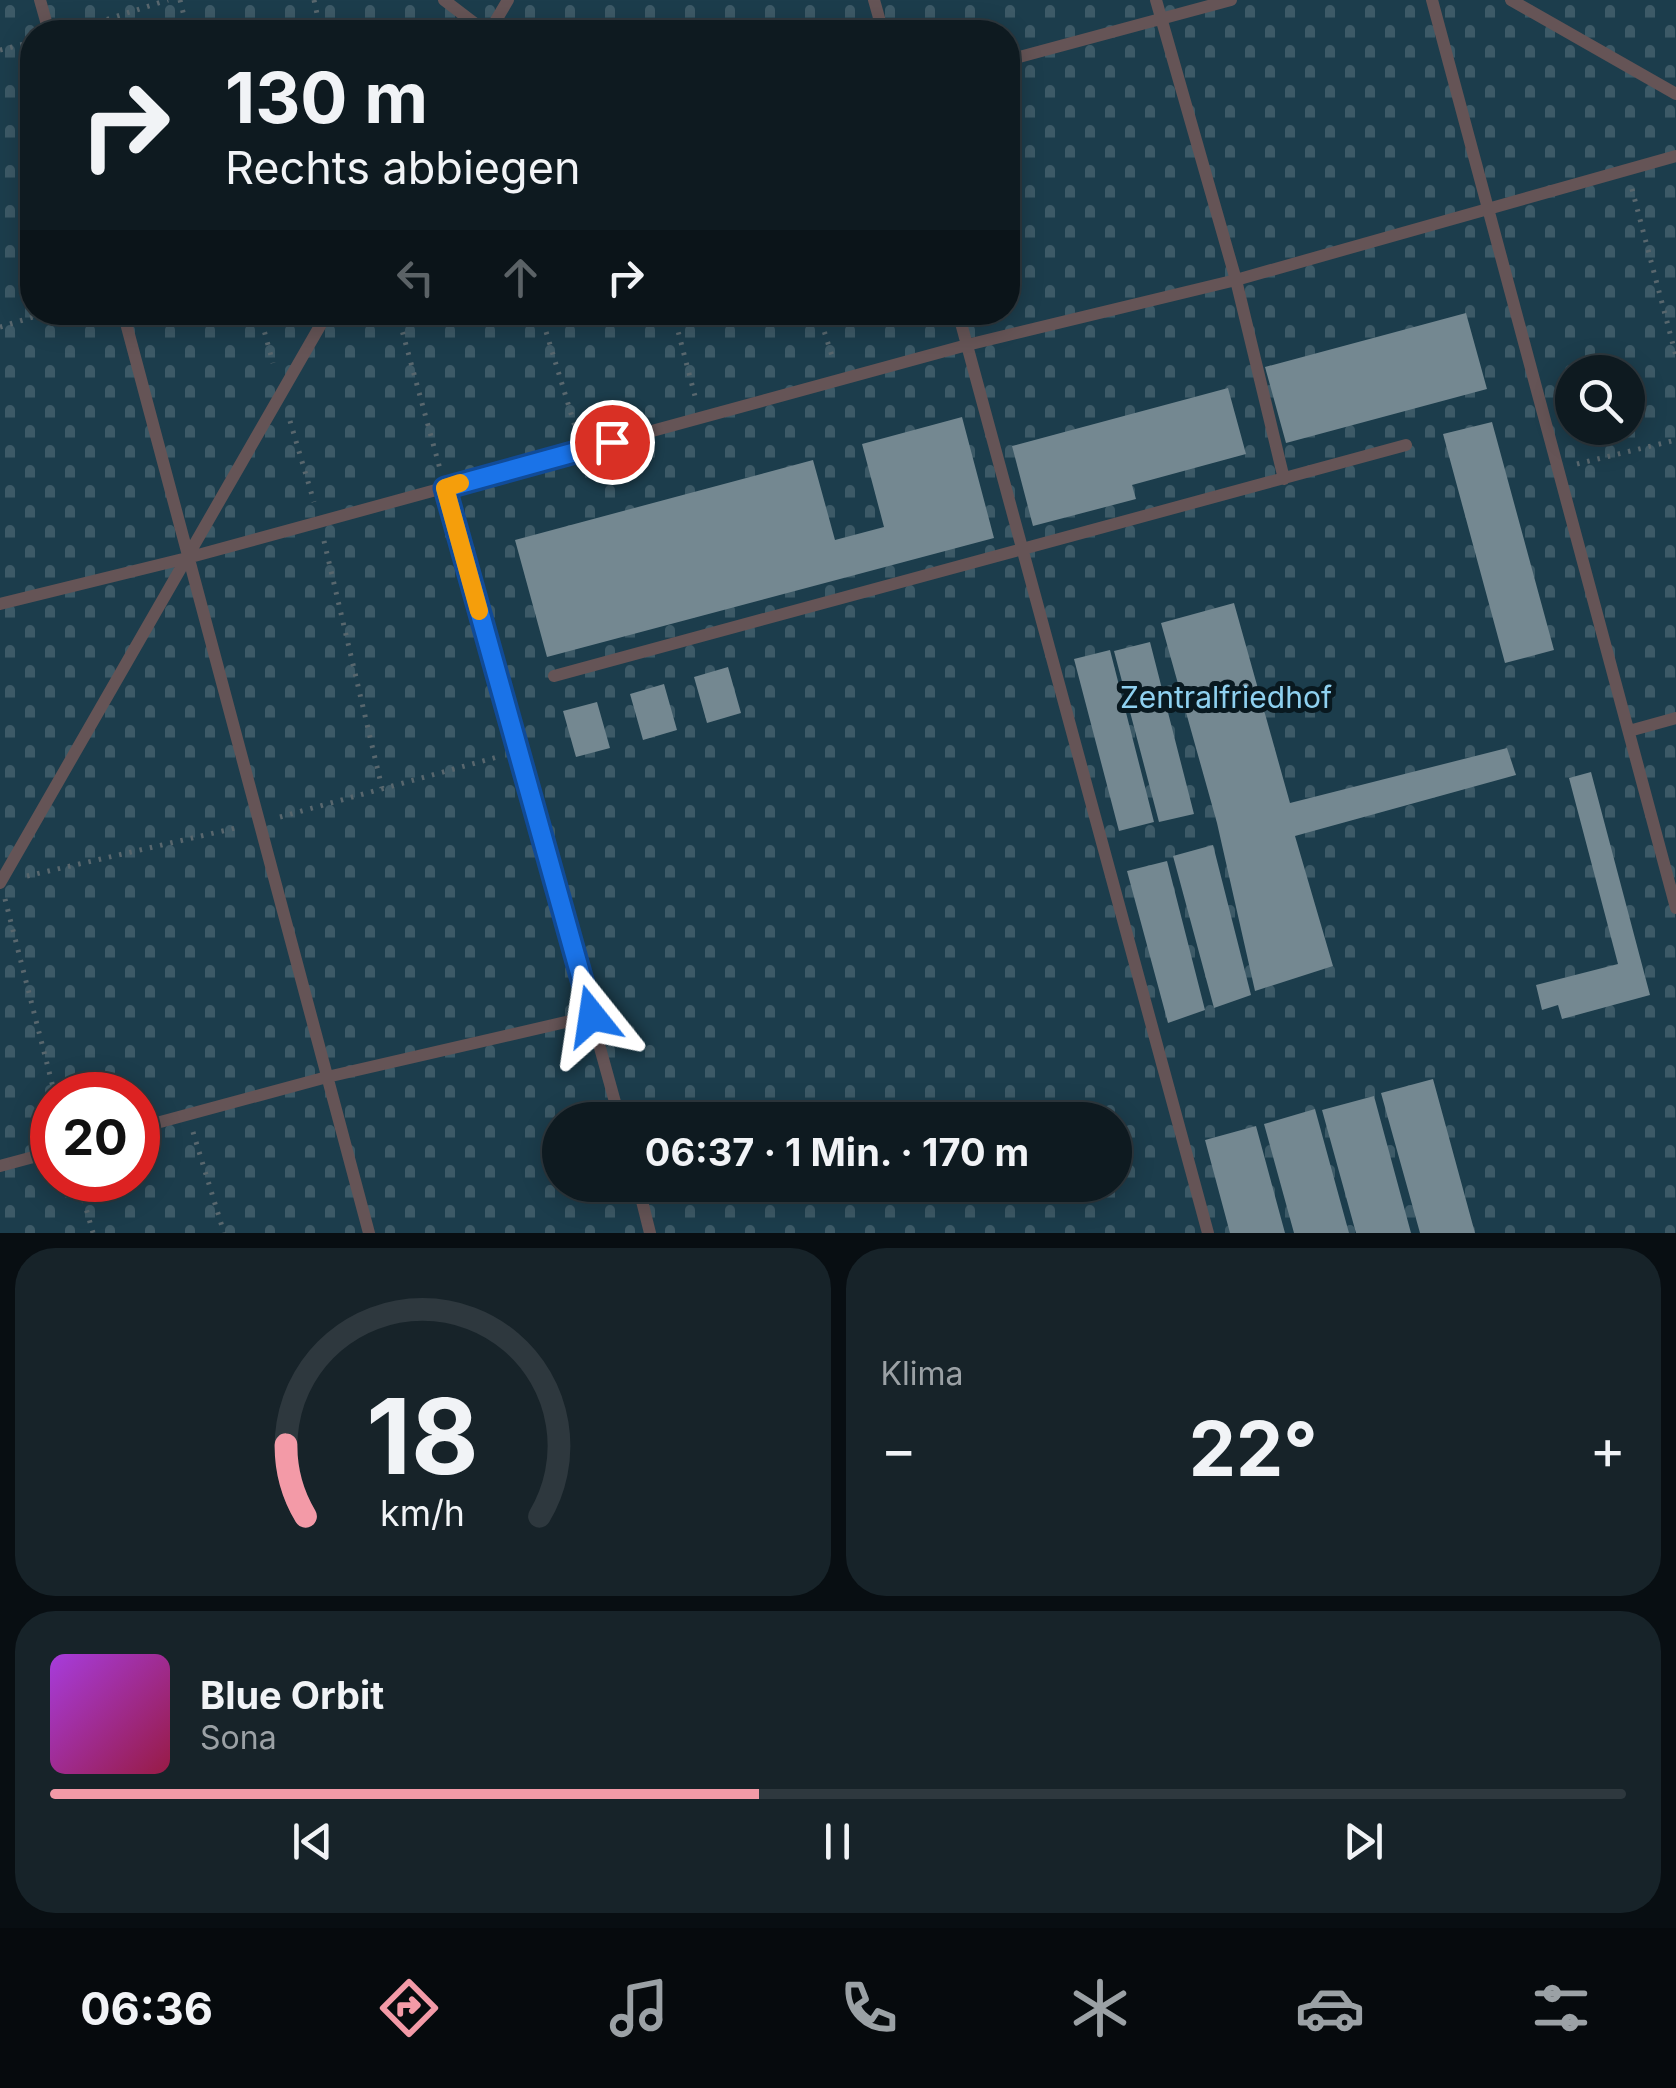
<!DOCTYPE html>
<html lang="de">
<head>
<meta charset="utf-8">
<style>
  body { margin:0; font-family:Inter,sans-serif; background:#172329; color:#f1f3f6; height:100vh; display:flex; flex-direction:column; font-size:38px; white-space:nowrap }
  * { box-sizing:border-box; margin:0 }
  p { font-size:32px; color:#9ba1a5 }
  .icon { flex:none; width:55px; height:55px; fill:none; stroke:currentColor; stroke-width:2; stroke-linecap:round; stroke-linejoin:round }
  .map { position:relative; height:1233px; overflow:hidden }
  .drawer { display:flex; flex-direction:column; gap:15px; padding:15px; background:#080e12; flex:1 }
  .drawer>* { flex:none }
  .hud { position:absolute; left:20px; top:20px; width:1000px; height:305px; border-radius:40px; box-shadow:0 5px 25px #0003,0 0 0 2px #2e383e; background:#0e1a20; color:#f1f3f6; overflow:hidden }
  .controls { position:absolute; left:1555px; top:355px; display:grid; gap:20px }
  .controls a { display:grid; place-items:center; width:90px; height:90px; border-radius:50%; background:#0e1a20; box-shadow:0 5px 25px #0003,0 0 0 2px #2e383e; font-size:50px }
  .speed { position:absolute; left:30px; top:1072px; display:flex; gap:20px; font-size:50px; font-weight:700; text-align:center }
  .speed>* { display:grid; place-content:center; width:130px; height:130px; border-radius:50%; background:#0e1a20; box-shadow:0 5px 25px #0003,0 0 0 2px #2e383e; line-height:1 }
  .speed .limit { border:15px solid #d22; background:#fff; color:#111 }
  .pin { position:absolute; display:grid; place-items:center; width:85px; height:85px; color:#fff; margin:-42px; border:5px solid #fff; border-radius:50%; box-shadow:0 2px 10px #0007 }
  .me { position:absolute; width:110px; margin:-55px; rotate:345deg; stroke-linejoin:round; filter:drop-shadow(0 0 8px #0008) }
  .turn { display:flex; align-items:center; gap:35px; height:210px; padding:0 40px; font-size:45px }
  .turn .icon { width:130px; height:130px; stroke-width:2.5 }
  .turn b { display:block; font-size:70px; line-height:85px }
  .lanes { display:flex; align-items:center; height:95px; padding:0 40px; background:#0003; justify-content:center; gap:50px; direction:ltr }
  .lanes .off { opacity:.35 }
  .big { font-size:75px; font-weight:700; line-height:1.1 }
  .drawer .widget { flex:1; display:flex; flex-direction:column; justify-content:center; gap:15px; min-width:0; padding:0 35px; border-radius:40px; background:#172329 }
  .drawer .dial { align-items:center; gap:0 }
  .dial svg { height:260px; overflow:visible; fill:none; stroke:#2e383e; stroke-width:7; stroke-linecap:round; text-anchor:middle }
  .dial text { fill:#f1f3f6; stroke:none }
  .song { display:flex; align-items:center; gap:30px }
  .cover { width:120px; height:120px; border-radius:15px; background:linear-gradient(135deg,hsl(280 70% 55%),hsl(340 70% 35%)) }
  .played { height:10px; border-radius:5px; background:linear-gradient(90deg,#f39aa7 45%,#2e383e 45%) }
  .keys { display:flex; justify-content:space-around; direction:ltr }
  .heat { display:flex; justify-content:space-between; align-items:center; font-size:55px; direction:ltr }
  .drawer .tiles { flex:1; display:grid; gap:15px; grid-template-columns:1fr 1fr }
  .widget:last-child { grid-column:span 2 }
  .trip { position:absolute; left:542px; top:1102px; width:590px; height:100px; border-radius:50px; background:#0e1a20; box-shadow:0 5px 25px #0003,0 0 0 2px #2e383e; font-weight:700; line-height:100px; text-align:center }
  .tab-bar { display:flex; height:160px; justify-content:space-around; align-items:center; background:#060a0d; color:#9ba1a5 }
  .tab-bar .icon { width:70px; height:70px }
  .tab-bar .current { color:#f39aa7 }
  .tab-bar b { font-size:45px; color:#f1f3f6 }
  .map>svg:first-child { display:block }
  .cemetery { fill:url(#cemetery-stones); fill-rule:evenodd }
  .building { fill:#748891 }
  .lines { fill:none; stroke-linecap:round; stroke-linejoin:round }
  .path { stroke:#58676e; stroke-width:5; stroke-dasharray:2.5 8; stroke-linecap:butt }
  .lane { stroke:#655456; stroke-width:12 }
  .route-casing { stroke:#114b97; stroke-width:25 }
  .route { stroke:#1a73e8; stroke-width:18 }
  .slow { stroke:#f59e0b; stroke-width:18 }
  .labels { text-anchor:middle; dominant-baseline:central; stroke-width:10; stroke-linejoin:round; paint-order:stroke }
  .park-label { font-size:30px; fill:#8fd1f0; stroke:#091920 }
</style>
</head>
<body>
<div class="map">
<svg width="1676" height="1233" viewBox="0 0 1676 1233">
  <defs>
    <pattern id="cemetery-stones" width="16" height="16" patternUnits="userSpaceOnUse" patternTransform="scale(2.5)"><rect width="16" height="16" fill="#1c3d4c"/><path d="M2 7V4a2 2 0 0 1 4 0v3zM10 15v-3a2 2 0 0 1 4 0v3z" fill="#3d5a67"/></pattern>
  </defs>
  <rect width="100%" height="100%" fill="#12232a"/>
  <path class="cemetery" d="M0 0H1676V1233H0ZM32 32H1008V312H32ZM1572 372H1628V428H1572ZM52 1095H138V1180H52ZM560 1120H1115V1185H560Z"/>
  <path class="building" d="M1466 313 1487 389 1286 443 1265 367Z
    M1228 388 1246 454 1132 485 1136 499 1033 526 1012 446Z
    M962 417 994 538 547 657 515 540 813 460 835 540 884 527 862 444Z
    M1492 422 1554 650 1505 663 1443 434Z
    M1234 603 1290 803 1507 748 1516 775 1295 836 1333 966 1255 991 1217 823 1161 623Z
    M1150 642 1194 814 1159 822 1114 651Z
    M1110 650 1154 822 1119 831 1074 659Z
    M728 667 741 713 707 723 694 677Z
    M664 684 677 730 643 740 630 694Z
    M597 702 610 748 576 757 563 711Z
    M1591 772 1650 995 1562 1019 1558 1005 1542 1010 1536 985 1618 964 1569 778Z
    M1213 845 1251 995 1214 1008 1173 856Z
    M1167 861 1205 1010 1168 1023 1127 871Z
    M1433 1079 1475 1233H1420L1381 1093Z
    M1374 1096 1411 1233H1356L1322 1110Z
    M1315 1109 1349 1233H1294L1264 1124Z
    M1256 1126 1285 1233H1230L1205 1140Z"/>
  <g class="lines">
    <path class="path" d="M180 0 188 32
      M314 0 321 32
      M67 32 168 0
      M0 50 32 42
      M1632 189 1676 356
      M259 312 273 363
      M397 312 440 469
      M540 312 577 433
      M673 312 696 400
      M818 312 834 362
      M0 327 50 312
      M290 421 314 502
      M1577 464 1676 440
      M324 541 382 788
      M280 817 501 756
      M27 876 240 827
      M5 899 55 1095
      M193 1132 224 1233
      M78 1180 93 1233"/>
    <path class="lane" d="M40 0 49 32
      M444 0 486 32
      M874 0 883 32
      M1156 0 1236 280 1284 479
      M1432 0 1676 908
      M1511 0 1676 94
      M489 32 508 0
      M1008 60 1231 0
      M123 312 369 1233
      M958 312 1208 1233
      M445 488 620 1120
      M0 604 187 558 967 345 1236 280 1676 156
      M554 676 1406 445
      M1629 731 1676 718
      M0 883 328 312
      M138 1128 327 1077 592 1016
      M0 1166 52 1152
      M638 1185 650 1233"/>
  </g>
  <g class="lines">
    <g class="route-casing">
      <path id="route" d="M592 1016 445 488 612 442"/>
    </g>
    <use href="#route" class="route"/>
    <path class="slow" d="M460 483 445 488 479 611"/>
  </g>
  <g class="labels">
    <g class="park-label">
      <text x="1226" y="697">Zentralfriedhof</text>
    </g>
  </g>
</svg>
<div class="controls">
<a><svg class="icon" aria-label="search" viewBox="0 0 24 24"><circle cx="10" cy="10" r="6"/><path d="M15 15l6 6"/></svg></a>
</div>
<div class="speed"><div class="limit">20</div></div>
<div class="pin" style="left:612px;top:442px;background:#d93025"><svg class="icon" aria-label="arrive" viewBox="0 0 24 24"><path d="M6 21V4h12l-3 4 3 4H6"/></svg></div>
<svg class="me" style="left:592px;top:1016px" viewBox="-20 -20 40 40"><path d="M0-17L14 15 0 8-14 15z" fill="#1a73e8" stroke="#fff" stroke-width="4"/></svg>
<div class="trip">06:37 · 1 Min. · 170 m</div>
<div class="hud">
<div class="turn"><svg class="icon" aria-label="right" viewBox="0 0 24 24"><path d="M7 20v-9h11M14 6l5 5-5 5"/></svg><div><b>130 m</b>Rechts abbiegen</div></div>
<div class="lanes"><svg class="icon off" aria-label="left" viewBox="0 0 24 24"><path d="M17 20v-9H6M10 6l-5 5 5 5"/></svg><svg class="icon off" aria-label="ahead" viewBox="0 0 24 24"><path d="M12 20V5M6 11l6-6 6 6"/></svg><svg class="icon" aria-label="right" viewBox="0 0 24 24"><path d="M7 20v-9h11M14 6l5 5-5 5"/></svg></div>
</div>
</div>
<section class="drawer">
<div class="tiles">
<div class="widget dial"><svg viewBox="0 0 100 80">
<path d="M14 69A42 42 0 1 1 86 69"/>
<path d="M14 69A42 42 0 0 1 8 47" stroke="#f39aa7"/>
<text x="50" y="56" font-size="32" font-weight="700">18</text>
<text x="50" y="72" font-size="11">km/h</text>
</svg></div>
<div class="widget"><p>Klima</p>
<div class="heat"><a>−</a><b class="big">22°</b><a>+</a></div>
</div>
<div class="widget">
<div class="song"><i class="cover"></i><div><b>Blue Orbit</b><p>Sona</p></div></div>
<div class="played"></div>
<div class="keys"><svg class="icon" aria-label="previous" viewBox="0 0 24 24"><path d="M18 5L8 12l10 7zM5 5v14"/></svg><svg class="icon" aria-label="pause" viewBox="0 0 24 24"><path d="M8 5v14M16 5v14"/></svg><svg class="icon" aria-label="next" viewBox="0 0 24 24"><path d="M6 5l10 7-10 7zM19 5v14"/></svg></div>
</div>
</div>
</section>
<nav class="tab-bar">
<b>06:36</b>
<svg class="icon current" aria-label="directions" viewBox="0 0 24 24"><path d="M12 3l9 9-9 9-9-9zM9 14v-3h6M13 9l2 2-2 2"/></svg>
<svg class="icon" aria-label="music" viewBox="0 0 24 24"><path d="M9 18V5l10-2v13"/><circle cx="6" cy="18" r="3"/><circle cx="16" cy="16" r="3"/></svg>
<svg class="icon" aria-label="phone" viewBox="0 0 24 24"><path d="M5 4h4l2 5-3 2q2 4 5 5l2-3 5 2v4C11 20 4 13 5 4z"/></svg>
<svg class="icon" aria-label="climate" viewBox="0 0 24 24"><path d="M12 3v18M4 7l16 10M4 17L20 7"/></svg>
<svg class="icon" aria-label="car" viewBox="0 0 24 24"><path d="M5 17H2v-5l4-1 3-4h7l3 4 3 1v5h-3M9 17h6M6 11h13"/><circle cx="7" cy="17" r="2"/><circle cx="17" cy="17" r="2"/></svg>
<svg class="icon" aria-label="filters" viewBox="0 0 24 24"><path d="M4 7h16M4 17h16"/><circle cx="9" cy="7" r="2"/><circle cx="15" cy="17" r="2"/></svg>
</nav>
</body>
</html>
